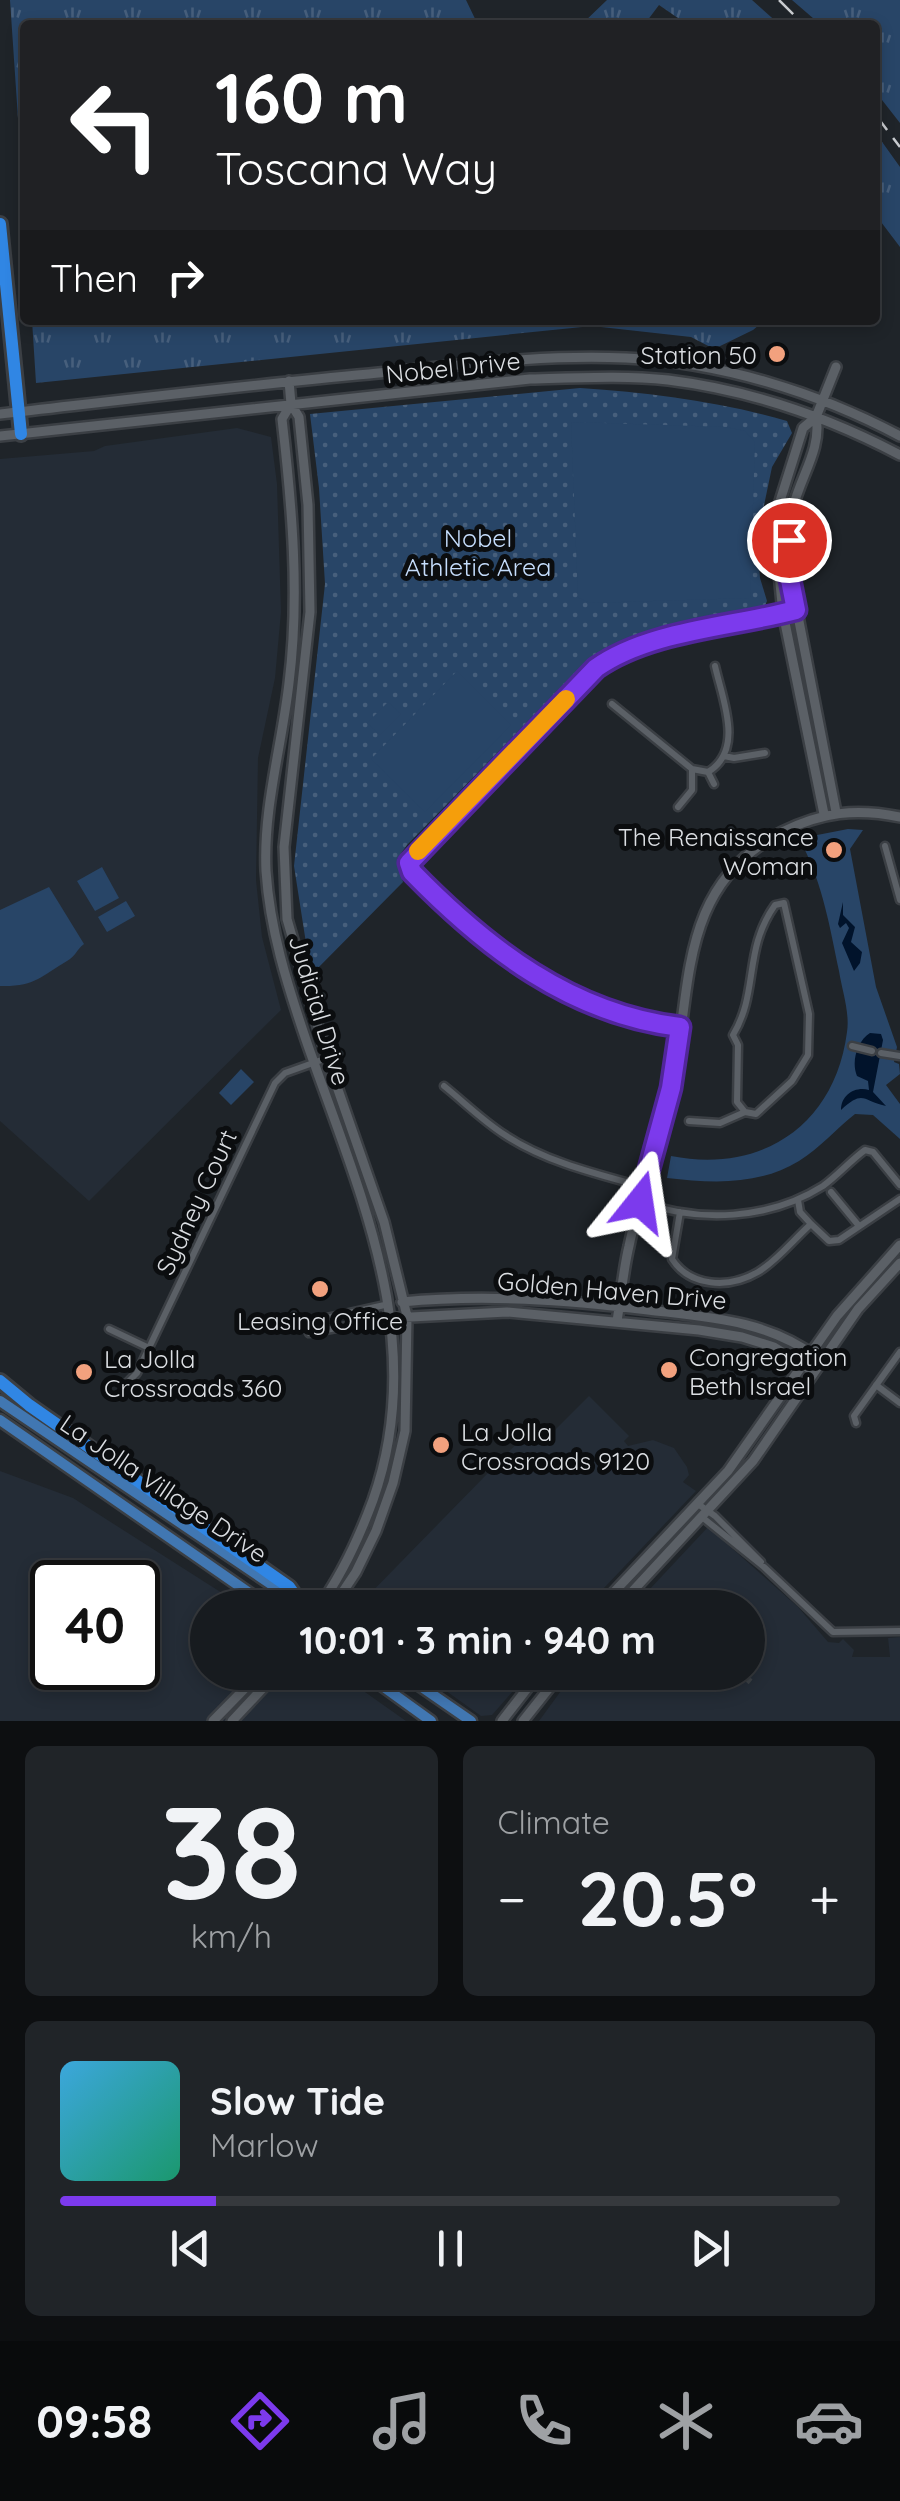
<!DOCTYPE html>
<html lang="en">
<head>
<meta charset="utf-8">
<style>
  body { margin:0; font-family:Quicksand,sans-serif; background:#202428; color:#f1f3f6; height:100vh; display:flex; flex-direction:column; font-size:38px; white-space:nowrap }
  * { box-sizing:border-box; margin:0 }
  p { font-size:32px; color:#9ea1a4 }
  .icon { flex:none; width:55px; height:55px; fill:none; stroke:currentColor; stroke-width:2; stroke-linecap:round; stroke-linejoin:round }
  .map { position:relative; height:1721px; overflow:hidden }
  .drawer { display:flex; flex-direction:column; gap:25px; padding:25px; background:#0d0f11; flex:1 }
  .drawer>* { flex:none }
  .guide { position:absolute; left:20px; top:20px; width:860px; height:305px; border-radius:10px; box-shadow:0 5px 15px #0003,0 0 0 2px #36393d; background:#202124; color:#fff; overflow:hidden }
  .speed { position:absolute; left:30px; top:1560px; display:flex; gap:20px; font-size:50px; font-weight:700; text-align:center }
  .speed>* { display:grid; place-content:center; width:130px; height:130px; border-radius:50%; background:#171b1f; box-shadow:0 5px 15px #0003,0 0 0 2px #36393d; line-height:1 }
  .speed .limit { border:5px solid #111; border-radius:15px; background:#fff; color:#111 }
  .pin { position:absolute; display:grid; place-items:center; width:85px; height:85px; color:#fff; margin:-42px; border:5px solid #fff; border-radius:50%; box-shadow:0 2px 10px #0007 }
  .me { position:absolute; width:110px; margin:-55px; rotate:15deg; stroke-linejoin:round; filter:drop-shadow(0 0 8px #0008) }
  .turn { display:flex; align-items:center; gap:35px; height:210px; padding:0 30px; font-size:45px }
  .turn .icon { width:130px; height:130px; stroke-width:2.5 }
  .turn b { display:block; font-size:70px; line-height:85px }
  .then { display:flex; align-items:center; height:95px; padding:0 30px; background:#0003; gap:20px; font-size:38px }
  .big { font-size:75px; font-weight:800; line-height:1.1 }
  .drawer .tile { flex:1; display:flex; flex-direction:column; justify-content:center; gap:15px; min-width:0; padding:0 35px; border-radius:15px; background:#202428 }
  .drawer .dial { align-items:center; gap:0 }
  .dial b { font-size:130px; line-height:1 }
  .song { display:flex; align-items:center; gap:30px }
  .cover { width:120px; height:120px; border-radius:15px; background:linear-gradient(135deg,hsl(200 70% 55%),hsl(160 70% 35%)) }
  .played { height:10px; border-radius:5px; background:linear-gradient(90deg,#7c3aed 20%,#36393d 20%) }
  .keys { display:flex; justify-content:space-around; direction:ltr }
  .heat { display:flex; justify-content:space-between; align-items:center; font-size:55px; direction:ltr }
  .drawer .tiles { flex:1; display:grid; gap:25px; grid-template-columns:1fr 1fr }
  .tile:last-child { grid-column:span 2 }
  .trip { position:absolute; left:190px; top:1590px; width:575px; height:100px; border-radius:50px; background:#171b1f; box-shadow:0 5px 15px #0003,0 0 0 2px #36393d; font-weight:800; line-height:100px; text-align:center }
  .dock { display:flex; height:160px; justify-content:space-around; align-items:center; background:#090b0c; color:#9ea1a4 }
  .dock .icon { width:70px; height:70px }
  .dock .on { color:#7c3aed }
  .dock b { font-size:45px; color:#f1f3f6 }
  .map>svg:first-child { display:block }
  .built { fill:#242c36; fill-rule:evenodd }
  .grass { fill:url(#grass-tufts) }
  .park { fill:url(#park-dots) }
  .garden { fill:#284567 }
  .water { fill:#01132b }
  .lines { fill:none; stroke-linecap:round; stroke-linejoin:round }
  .street-tunnel { stroke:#3b4045; stroke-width:6; stroke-dasharray:6 3; stroke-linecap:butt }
  .street-casing { stroke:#3b3f44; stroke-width:11 }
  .secondary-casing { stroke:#3b3f44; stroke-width:14 }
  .primary-casing { stroke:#3b3f44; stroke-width:15 }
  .highway-casing { stroke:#3b3f44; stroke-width:18 }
  .street { stroke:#5b6066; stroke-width:6 }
  .secondary { stroke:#5b6066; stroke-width:9 }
  .primary { stroke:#4177b2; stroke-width:10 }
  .highway { stroke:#3086e4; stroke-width:12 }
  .rail { stroke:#c8cbcf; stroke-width:2.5; stroke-dasharray:20 10; stroke-linecap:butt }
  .route-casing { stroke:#51269a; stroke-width:25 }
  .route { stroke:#7c3aed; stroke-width:18 }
  .slow { stroke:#f59e0b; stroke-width:18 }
  .poi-dot { fill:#f2a17e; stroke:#0b0d0f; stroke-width:4 }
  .labels { text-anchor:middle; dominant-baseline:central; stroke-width:10; stroke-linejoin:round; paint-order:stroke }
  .poi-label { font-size:25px; fill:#dbdee2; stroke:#0b0d0f; text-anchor:start }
  .street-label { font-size:25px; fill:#dbdee2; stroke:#0b0d0f }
  .park-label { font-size:25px; fill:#c6defd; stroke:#0b0d0f }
</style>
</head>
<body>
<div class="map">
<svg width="900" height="1721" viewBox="0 0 900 1721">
  <defs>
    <pattern id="grass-tufts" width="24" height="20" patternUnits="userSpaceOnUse" patternTransform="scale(2.5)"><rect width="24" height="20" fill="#284567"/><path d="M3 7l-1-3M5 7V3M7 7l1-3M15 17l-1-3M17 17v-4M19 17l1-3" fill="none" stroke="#475f7c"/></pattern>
    <pattern id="park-dots" width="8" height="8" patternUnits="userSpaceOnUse" patternTransform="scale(2.5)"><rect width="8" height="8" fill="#284567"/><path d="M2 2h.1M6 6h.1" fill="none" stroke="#475f7c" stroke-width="1.8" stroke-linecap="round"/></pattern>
  </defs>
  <rect width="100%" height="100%" fill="#1f2429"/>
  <path class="built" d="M237 428 271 437 277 484 281 612 275 678 258 758 256 880 262 937 281 1010 89 1201 0 1121V459L94 451 105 446Z
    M589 1396 629 1436 624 1441 628 1446 653 1440 674 1448 687 1467 689 1475 683 1482 696 1491 586 1607H357L527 1433 540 1445Z
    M0 1471 73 1498 244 1607 208 1608V1672L338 1673 406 1721H0ZM52 1582H138V1668H52Z
    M708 1527 798 1607 828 1642 839 1643 843 1639 854 1650 852 1657H890L888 1638 900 1637V1721H539L574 1673 748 1672V1608L633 1607Z
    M421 1673 529 1672V1673L492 1715 481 1716Z"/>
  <path class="grass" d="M10 0H466L478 25H25V222Z
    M607 0H752L780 25H688L659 5 644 25H581Z
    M792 0H900V123L875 91V25H821Z
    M875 132 900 167V247L875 214Z
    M32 320H765L753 330 714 349 691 337 592 326 36 383Z"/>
  <path class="park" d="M580 388C651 393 718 401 787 421L792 433 772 467 757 539 760 578 767 601 763 610C702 622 640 622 588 660L407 845 397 859 403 882 311 975 294 866 325 584 319 488 310 414Z"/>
  <path class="garden" d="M571 422 726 427 745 431 755 442 750 598 589 603 578 597Z
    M457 671 511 725 425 812 371 759Z
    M388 702 401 714 380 735 367 723Z
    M848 829 863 830 850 849 876 987 897 1047 894 1062 899 1064 900 1074 886 1085 900 1104V1139L873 1115 855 1114C836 1129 820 1148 799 1161 758 1186 712 1183 667 1178L671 1156C762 1174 835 1125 847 1032 850 1013 842 990 839 971 830 928 823 886 803 846L807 837Z
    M102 867 119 898 95 911 77 881Z
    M49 887 84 944C77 949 75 957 67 961 41 976 35 987 0 986V910Z
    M126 901 135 916 107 932 98 917Z
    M241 1069 254 1082 231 1105 219 1093Z"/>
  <path class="water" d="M843 902V915L855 927 851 942 862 952 860 963 854 971 842 943 849 928 846 923 840 928 838 924Z
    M870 1033 881 1034 883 1040 873 1092 886 1106C862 1101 864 1089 841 1110 841 1095 855 1086 869 1090L868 1081 857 1076C851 1062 857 1041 870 1033Z"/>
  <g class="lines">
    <path class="street-tunnel" d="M746 1678 752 1683"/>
    <g class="street-casing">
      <path id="street" d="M612 704 692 769 708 772
        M724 756 734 758 765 753
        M708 772C745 750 722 698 715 666
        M708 772 714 784
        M678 807 692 790V769
        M885 846 900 900
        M784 903 809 1014 808 1055 792 1081 756 1114 745 1112 737 1102 738 1045 733 1035C759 992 743 950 775 905Z
        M852 1046 872 1051
        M881 1053 900 1056
        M444 1086C464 1102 483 1121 505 1135 546 1162 597 1174 644 1187
        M689 1121 720 1123 745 1112
        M831 1192 859 1226
        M640 1202C700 1223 769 1220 823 1186 838 1175 850 1161 865 1150L873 1152 900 1185
        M680 1212 672 1259C690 1287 729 1289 758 1272 777 1261 794 1239 811 1224L800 1212 798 1200
        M811 1224 829 1241 839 1240 900 1199
        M389 1304 304 1323 309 1333 391 1318
        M109 1329 149 1348
        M876 1385 900 1403
        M123 1387 137 1373 275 1083 285 1073 327 1058
        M856 1423 854 1416 900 1352
        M698 1504 715 1516 761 1562
        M702 1517 764 1567 833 1632 900 1631"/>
    </g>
    <g class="secondary-casing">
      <path id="secondary" d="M289 381 291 404 299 417 308 505 310 612 284 847 287 919 327 1058 384 1222 407 1316 405 1431 393 1483 376 1531 356 1572 332 1608
        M291 404 282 419C292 506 300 596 289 683 282 745 263 808 266 871 270 930 287 984 306 1040 358 1190 430 1340 373 1500 359 1538 342 1575 318 1608
        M0 414C123 400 246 385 369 374 454 366 540 354 626 358 720 362 817 392 900 436
        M816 417C822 449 800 477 793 508 788 532 789 556 791 580L836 812
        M0 436 530 379C576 378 623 375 668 380 749 390 828 417 900 455
        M824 814 783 613 775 535 780 501 803 428 816 417 836 367
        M680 1027C573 1015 484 947 411 871L409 863 596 668C650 629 732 627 797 609
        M402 1302C484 1294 566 1300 648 1310 707 1317 767 1320 816 1357
        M392 1318 507 1312 699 1330 742 1337 774 1347 808 1368
        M617 1321C621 1297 623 1271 629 1246 640 1194 659 1144 671 1092 693 992 675 887 782 832 822 812 856 808 900 817
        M599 1608 728 1471 837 1316 900 1245
        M617 1608 753 1461 858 1309 900 1263
        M213 1721 261 1672
        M232 1721 278 1672
        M502 1721 540 1672
        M523 1721 562 1672"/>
    </g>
    <g class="primary-casing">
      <path id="primary" d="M0 1401 296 1601
        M0 1420 271 1608
        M363 1672 431 1721
        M400 1672 471 1721"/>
    </g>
    <g class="highway-casing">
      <path id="highway" d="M0 224 21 434
        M0 1381 29 1405 289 1587 303 1607"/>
    </g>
    <use href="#street" class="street"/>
    <use href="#secondary" class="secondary"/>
    <use href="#primary" class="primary"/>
    <use href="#highway" class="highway"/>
    <path class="rail" d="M779 0 804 25
      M875 114 900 147"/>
  </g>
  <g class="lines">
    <g class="route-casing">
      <path id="route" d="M640 1202 671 1088 680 1027C571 1014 486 948 412 872L409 863 596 668C650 630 732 627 796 610L790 580 789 540"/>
    </g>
    <use href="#route" class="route"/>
    <path class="slow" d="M418 851 566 699"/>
  </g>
  <g class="poi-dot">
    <circle cx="777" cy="354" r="10"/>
    <circle cx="834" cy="850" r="10"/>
    <circle cx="320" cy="1289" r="10"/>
    <circle cx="669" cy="1370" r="10"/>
    <circle cx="84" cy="1372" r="10"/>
    <circle cx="441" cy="1445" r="10"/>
  </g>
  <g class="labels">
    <g class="poi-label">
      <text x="757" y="354" text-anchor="end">Station 50</text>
      <text x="814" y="836" text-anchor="end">The Renaissance<tspan x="814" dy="29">Woman</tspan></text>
      <text x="320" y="1320" text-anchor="middle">Leasing Office</text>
      <text x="689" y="1356">Congregation<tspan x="689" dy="29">Beth Israel</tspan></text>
      <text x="104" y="1358">La Jolla<tspan x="104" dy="29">Crossroads 360</tspan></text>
      <text x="461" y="1431">La Jolla<tspan x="461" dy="29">Crossroads 9120</tspan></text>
    </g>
    <g class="street-label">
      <text transform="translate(453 367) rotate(-6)">Nobel Drive</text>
      <text transform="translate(320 1010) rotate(73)">Judicial Drive</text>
      <text transform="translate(196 1202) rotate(-65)">Sydney Court</text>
      <text transform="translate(612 1290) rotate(5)">Golden Haven Drive</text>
      <text transform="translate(164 1488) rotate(34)">La Jolla Village Drive</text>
    </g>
    <g class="park-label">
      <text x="478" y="537">Nobel<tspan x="478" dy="29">Athletic Area</tspan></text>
    </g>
  </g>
</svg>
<div class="speed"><div class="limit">40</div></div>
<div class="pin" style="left:789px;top:540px;background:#d93025"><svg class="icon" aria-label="arrive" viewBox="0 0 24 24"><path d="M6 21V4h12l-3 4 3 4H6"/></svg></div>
<svg class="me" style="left:640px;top:1202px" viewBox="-20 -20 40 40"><path d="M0-17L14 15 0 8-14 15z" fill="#7c3aed" stroke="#fff" stroke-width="4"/></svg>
<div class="trip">10:01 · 3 min · 940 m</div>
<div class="guide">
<div class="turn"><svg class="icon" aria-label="left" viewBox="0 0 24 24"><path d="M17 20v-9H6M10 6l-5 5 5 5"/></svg><div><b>160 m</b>Toscana Way</div></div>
<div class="then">Then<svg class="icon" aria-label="right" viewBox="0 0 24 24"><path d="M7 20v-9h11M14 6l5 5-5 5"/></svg></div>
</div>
</div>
<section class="drawer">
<div class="tiles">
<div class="tile dial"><b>38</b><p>km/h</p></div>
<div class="tile"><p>Climate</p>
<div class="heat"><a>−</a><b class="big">20.5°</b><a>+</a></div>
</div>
<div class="tile">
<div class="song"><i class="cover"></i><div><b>Slow Tide</b><p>Marlow</p></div></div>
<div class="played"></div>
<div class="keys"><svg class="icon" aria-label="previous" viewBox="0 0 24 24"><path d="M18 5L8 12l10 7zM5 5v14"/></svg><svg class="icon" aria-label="pause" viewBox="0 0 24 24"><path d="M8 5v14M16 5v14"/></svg><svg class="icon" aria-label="next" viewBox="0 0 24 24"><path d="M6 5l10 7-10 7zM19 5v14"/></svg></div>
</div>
</div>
</section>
<nav class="dock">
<b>09:58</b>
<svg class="icon on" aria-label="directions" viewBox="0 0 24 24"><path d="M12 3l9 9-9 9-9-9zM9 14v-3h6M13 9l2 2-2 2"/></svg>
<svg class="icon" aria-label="music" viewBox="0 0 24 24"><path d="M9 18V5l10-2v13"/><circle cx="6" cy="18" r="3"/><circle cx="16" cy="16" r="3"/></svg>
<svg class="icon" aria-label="phone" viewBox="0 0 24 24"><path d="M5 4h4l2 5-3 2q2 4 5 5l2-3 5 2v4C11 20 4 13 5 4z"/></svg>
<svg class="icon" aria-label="climate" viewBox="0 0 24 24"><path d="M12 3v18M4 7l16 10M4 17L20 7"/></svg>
<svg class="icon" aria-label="car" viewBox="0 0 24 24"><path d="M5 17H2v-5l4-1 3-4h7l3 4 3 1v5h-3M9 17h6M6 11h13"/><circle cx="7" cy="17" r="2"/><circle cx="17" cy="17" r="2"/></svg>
</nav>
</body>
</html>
